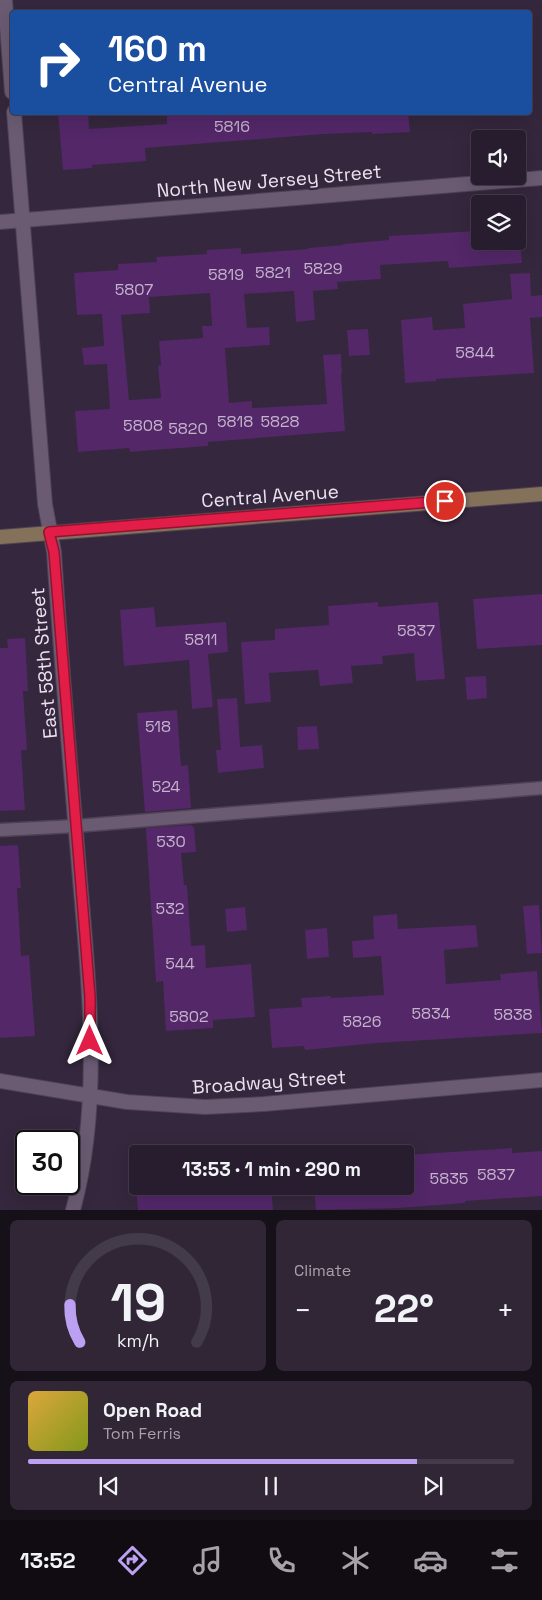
<!DOCTYPE html>
<html lang="en">
<head>
<meta charset="utf-8">
<style>
  body { margin:0; font-family:"Space Grotesk",sans-serif; background:#302636; color:#f1f3f6; height:100vh; display:flex; flex-direction:column; font-size:19px; white-space:nowrap }
  * { box-sizing:border-box; margin:0 }
  p { font-size:16px; color:#a5a2aa }
  .icon { flex:none; width:28px; height:28px; fill:none; stroke:currentColor; stroke-width:2; stroke-linecap:round; stroke-linejoin:round }
  .map { position:relative; height:1210px; overflow:hidden }
  .side { display:flex; flex-direction:column; gap:10px; padding:10px; background:#161019; flex:1 }
  .side>* { flex:none }
  .banner { position:absolute; left:10px; top:10px; width:522px; height:105px; border-radius:5px; box-shadow:0 5px 20px #0002,0 0 0 1px #443b4a; background:#1a4fa0; color:#fff; overflow:hidden }
  .buttons { position:absolute; left:471px; top:130px; display:grid; gap:10px }
  .buttons a { display:grid; place-items:center; width:55px; height:55px; border-radius:5px; background:#281d2e; box-shadow:0 5px 20px #0002,0 0 0 1px #443b4a; font-size:25px }
  .speed { position:absolute; left:15px; top:1130px; display:flex; gap:10px; font-size:25px; font-weight:700; text-align:center }
  .speed>* { display:grid; place-content:center; width:65px; height:65px; border-radius:50%; background:#281d2e; box-shadow:0 5px 20px #0002,0 0 0 1px #443b4a; line-height:1 }
  .speed .limit { border:2px solid #111; border-radius:8px; background:#fff; color:#111 }
  .pin { position:absolute; display:grid; place-items:center; width:42px; height:42px; color:#fff; margin:-21px; border:2px solid #fff; border-radius:50%; box-shadow:0 1px 5px #0007 }
  .me { position:absolute; width:55px; margin:-28px; rotate:0deg; stroke-linejoin:round; filter:drop-shadow(0 0 4px #0008) }
  .turn { display:flex; align-items:center; gap:18px; height:105px; padding:0 15px; font-size:22px }
  .turn .icon { width:65px; height:65px; stroke-width:2.5 }
  .turn b { display:block; font-size:35px; line-height:42px }
  .big { font-size:38px; font-weight:800; line-height:1.1 }
  .side .widget { flex:1; display:flex; flex-direction:column; justify-content:center; gap:8px; min-width:0; padding:0 18px; border-radius:8px; background:#302636 }
  .side .dial { align-items:center; gap:0 }
  .dial svg { height:130px; overflow:visible; fill:none; stroke:#443b4a; stroke-width:7; stroke-linecap:round; text-anchor:middle }
  .dial text { fill:#f1f3f6; stroke:none }
  .song { display:flex; align-items:center; gap:15px }
  .cover { width:60px; height:60px; border-radius:8px; background:linear-gradient(135deg,hsl(40 70% 55%),hsl(70 70% 35%)) }
  .played { height:5px; border-radius:2px; background:linear-gradient(90deg,#bca0f2 80%,#443b4a 80%) }
  .keys { display:flex; justify-content:space-around; direction:ltr }
  .heat { display:flex; justify-content:space-between; align-items:center; font-size:28px; direction:ltr }
  .side .tiles { flex:1; display:grid; gap:10px; grid-template-columns:1fr 1fr }
  .widget:last-child { grid-column:span 2 }
  .trip { position:absolute; left:129px; top:1145px; width:285px; height:50px; border-radius:5px; background:#281d2e; box-shadow:0 5px 20px #0002,0 0 0 1px #443b4a; font-weight:800; line-height:50px; text-align:center }
  .menu { display:flex; height:80px; justify-content:space-around; align-items:center; background:#100c12; color:#a5a2aa }
  .menu .icon { width:35px; height:35px }
  .menu .active { color:#bca0f2 }
  .menu b { font-size:22px; color:#f1f3f6 }
  .map>svg:first-child { display:block }
  .building { fill:#532768; fill-rule:evenodd }
  .lines { fill:none; stroke-linecap:round; stroke-linejoin:round }
  .service-casing { stroke:#4e4254; stroke-width:15 }
  .minor-casing { stroke:#4e4254; stroke-width:16 }
  .secondary-casing { stroke:#4e4254; stroke-width:16 }
  .service { stroke:#6a5b73; stroke-width:12 }
  .minor { stroke:#6a5b73; stroke-width:14 }
  .secondary { stroke:#84715a; stroke-width:14 }
  .route-casing { stroke:#92132f; stroke-width:12 }
  .route { stroke:#e11d48; stroke-width:9 }
  .labels { text-anchor:middle; dominant-baseline:central; stroke-width:5; stroke-linejoin:round; paint-order:stroke }
  .number-label { font-size:16px; fill:#c5b3ce }
  .street-label { font-size:19px; fill:#ebe2f0; stroke:#35273d }
</style>
</head>
<body>
<div class="map">
<svg width="542" height="1210" viewBox="0 0 542 1210">
  <rect width="100%" height="100%" fill="#35273d"/>
  <path class="building" d="M58 112H88L89 129 167 124V112H408L410 132 372 134V132L324 134 145 148 146 161 92 165V168L63 170Z
    M476 231 477 241H520L522 263 449 268 448 261 380 265 381 279 337 282 338 289 313 291 315 320 296 322 294 291 244 294 247 328 269 327 270 345 225 348 229 403 252 401V408L327 404 323 355 341 354 342 373 341 374 345 431 208 442V446L153 450 130 452 129 448 78 452 75 411 110 409 107 364 84 365 82 348 104 346 102 314 77 315 74 273 118 270V264L157 262 156 257 207 254V250L241 248V254L308 249V248L343 245V244L389 240V236ZM210 293 212 326H202L203 338 159 341 161 365 158 366 161 398 129 400 121 315 150 313 149 297Z
    M530 273 531 296 542 295V317L530 318 534 373 436 379 437 381 405 383 401 320 432 317 433 330 465 328 463 304 512 299 510 274Z
    M368 329 370 355 349 356 347 330Z
    M542 594V645L477 649 473 599Z
    M378 602V607L438 602 445 679 416 681 414 653 382 656 383 664 351 666 353 683 320 686 318 670 269 673 271 702 245 704 241 642 275 640V629L329 625 328 606Z
    M154 607 156 627 226 622 228 652 208 654 213 707 192 709 189 660 124 666 120 610Z
    M25 638 28 691H23L27 750H21L25 810 0 811V648H8L7 639Z
    M486 676 487 698 467 700 465 677Z
    M237 698 240 747 262 745 264 768 218 773 216 750H221L217 699Z
    M177 710 181 766 188 765 191 808 145 812 137 713Z
    M317 726 319 749 298 750 297 727Z
    M192 825V827L194 826 196 852 181 853 184 885H187L191 946 205 945 206 968 251 964 255 1017 213 1020V1028L166 1031 163 981 156 982 146 830V828Z
    M18 845 21 888H17L21 956 29 955 35 1036 0 1038V846Z
    M539 905 542 953 527 954 523 906Z
    M245 907 247 930 227 932 225 909Z
    M397 914 398 929 476 925 478 947 444 950 446 984 501 980 500 974 537 971 542 1033 377 1043 305 1050 304 1046 272 1048 269 1009 302 1007 301 998 331 996V998L384 995 381 956 353 958 352 941 374 939 373 916Z
    M327 928 329 957 307 959 305 930Z
    M512 1148V1153L542 1151V1196L465 1201V1203L398 1208 316 1210 314 1186H405V1155Z
    M136 1186H271L273 1210H138Z"/>
  <g class="lines">
    <g class="service-casing">
      <path id="service" d="M0 830 76 826 542 788"/>
    </g>
    <g class="minor-casing">
      <path id="minor" d="M5 0 12 92
        M14 112 45 504 54 552C61 662 71 771 80 880 89 986 102 1106 73 1210
        M0 222 542 178
        M0 1081 127 1102 205 1107 264 1104 542 1080"/>
    </g>
    <g class="secondary-casing">
      <path id="secondary" d="M0 537 542 494"/>
    </g>
    <use href="#service" class="service"/>
    <use href="#minor" class="minor"/>
    <use href="#secondary" class="secondary"/>
  </g>
  <g class="lines">
    <g class="route-casing">
      <path id="route" d="M90 1041V997L54 552 49 532 445 501"/>
    </g>
    <use href="#route" class="route"/>
  </g>
  <g class="labels">
    <g class="number-label">
      <text x="232" y="126">5816</text>
      <text x="323" y="268">5829</text>
      <text x="273" y="272">5821</text>
      <text x="226" y="274">5819</text>
      <text x="134" y="289">5807</text>
      <text x="475" y="352">5844</text>
      <text x="235" y="421">5818</text>
      <text x="280" y="421">5828</text>
      <text x="143" y="425">5808</text>
      <text x="188" y="428">5820</text>
      <text x="416" y="630">5837</text>
      <text x="201" y="639">5811</text>
      <text x="158" y="726">518</text>
      <text x="166" y="786">524</text>
      <text x="171" y="841">530</text>
      <text x="170" y="908">532</text>
      <text x="180" y="963">544</text>
      <text x="431" y="1013">5834</text>
      <text x="513" y="1014">5838</text>
      <text x="189" y="1016">5802</text>
      <text x="362" y="1021">5826</text>
      <text x="496" y="1174">5837</text>
      <text x="449" y="1178">5835</text>
    </g>
    <g class="street-label">
      <text transform="translate(269 181) rotate(-5)">North New Jersey Street</text>
      <text transform="translate(270 496) rotate(-4)">Central Avenue</text>
      <text transform="translate(44 663) rotate(-95)">East 58th Street</text>
      <text transform="translate(269 1082) rotate(-4)">Broadway Street</text>
    </g>
  </g>
</svg>
<div class="buttons">
<a><svg class="icon" aria-label="sound" viewBox="0 0 24 24"><path d="M4 9h4l5-4v14l-5-4H4zM17 9q2 3 0 6"/></svg></a>
<a><svg class="icon" aria-label="layers" viewBox="0 0 24 24"><path d="M12 4l9 5-9 5-9-5zM3 14l9 5 9-5"/></svg></a>
</div>
<div class="speed"><div class="limit">30</div></div>
<div class="pin" style="left:445px;top:501px;background:#d93025"><svg class="icon" aria-label="arrive" viewBox="0 0 24 24"><path d="M6 21V4h12l-3 4 3 4H6"/></svg></div>
<svg class="me" style="left:90px;top:1041px" viewBox="-20 -20 40 40"><path d="M0-17L14 15 0 8-14 15z" fill="#e11d48" stroke="#fff" stroke-width="4"/></svg>
<div class="trip">13:53 · 1 min · 290 m</div>
<div class="banner">
<div class="turn"><svg class="icon" aria-label="right" viewBox="0 0 24 24"><path d="M7 20v-9h11M14 6l5 5-5 5"/></svg><div><b>160 m</b>Central Avenue</div></div>
</div>
</div>
<section class="side">
<div class="tiles">
<div class="widget dial"><svg viewBox="0 0 100 80">
<path d="M14 69A42 42 0 1 1 86 69"/>
<path d="M14 69A42 42 0 0 1 8 46" stroke="#bca0f2"/>
<text x="50" y="56" font-size="32" font-weight="700">19</text>
<text x="50" y="72" font-size="11">km/h</text>
</svg></div>
<div class="widget"><p>Climate</p>
<div class="heat"><a>−</a><b class="big">22°</b><a>+</a></div>
</div>
<div class="widget">
<div class="song"><i class="cover"></i><div><b>Open Road</b><p>Tom Ferris</p></div></div>
<div class="played"></div>
<div class="keys"><svg class="icon" aria-label="previous" viewBox="0 0 24 24"><path d="M18 5L8 12l10 7zM5 5v14"/></svg><svg class="icon" aria-label="pause" viewBox="0 0 24 24"><path d="M8 5v14M16 5v14"/></svg><svg class="icon" aria-label="next" viewBox="0 0 24 24"><path d="M6 5l10 7-10 7zM19 5v14"/></svg></div>
</div>
</div>
</section>
<nav class="menu">
<b>13:52</b>
<svg class="icon active" aria-label="directions" viewBox="0 0 24 24"><path d="M12 3l9 9-9 9-9-9zM9 14v-3h6M13 9l2 2-2 2"/></svg>
<svg class="icon" aria-label="music" viewBox="0 0 24 24"><path d="M9 18V5l10-2v13"/><circle cx="6" cy="18" r="3"/><circle cx="16" cy="16" r="3"/></svg>
<svg class="icon" aria-label="phone" viewBox="0 0 24 24"><path d="M5 4h4l2 5-3 2q2 4 5 5l2-3 5 2v4C11 20 4 13 5 4z"/></svg>
<svg class="icon" aria-label="climate" viewBox="0 0 24 24"><path d="M12 3v18M4 7l16 10M4 17L20 7"/></svg>
<svg class="icon" aria-label="car" viewBox="0 0 24 24"><path d="M5 17H2v-5l4-1 3-4h7l3 4 3 1v5h-3M9 17h6M6 11h13"/><circle cx="7" cy="17" r="2"/><circle cx="17" cy="17" r="2"/></svg>
<svg class="icon" aria-label="filters" viewBox="0 0 24 24"><path d="M4 7h16M4 17h16"/><circle cx="9" cy="7" r="2"/><circle cx="15" cy="17" r="2"/></svg>
</nav>
</body>
</html>
